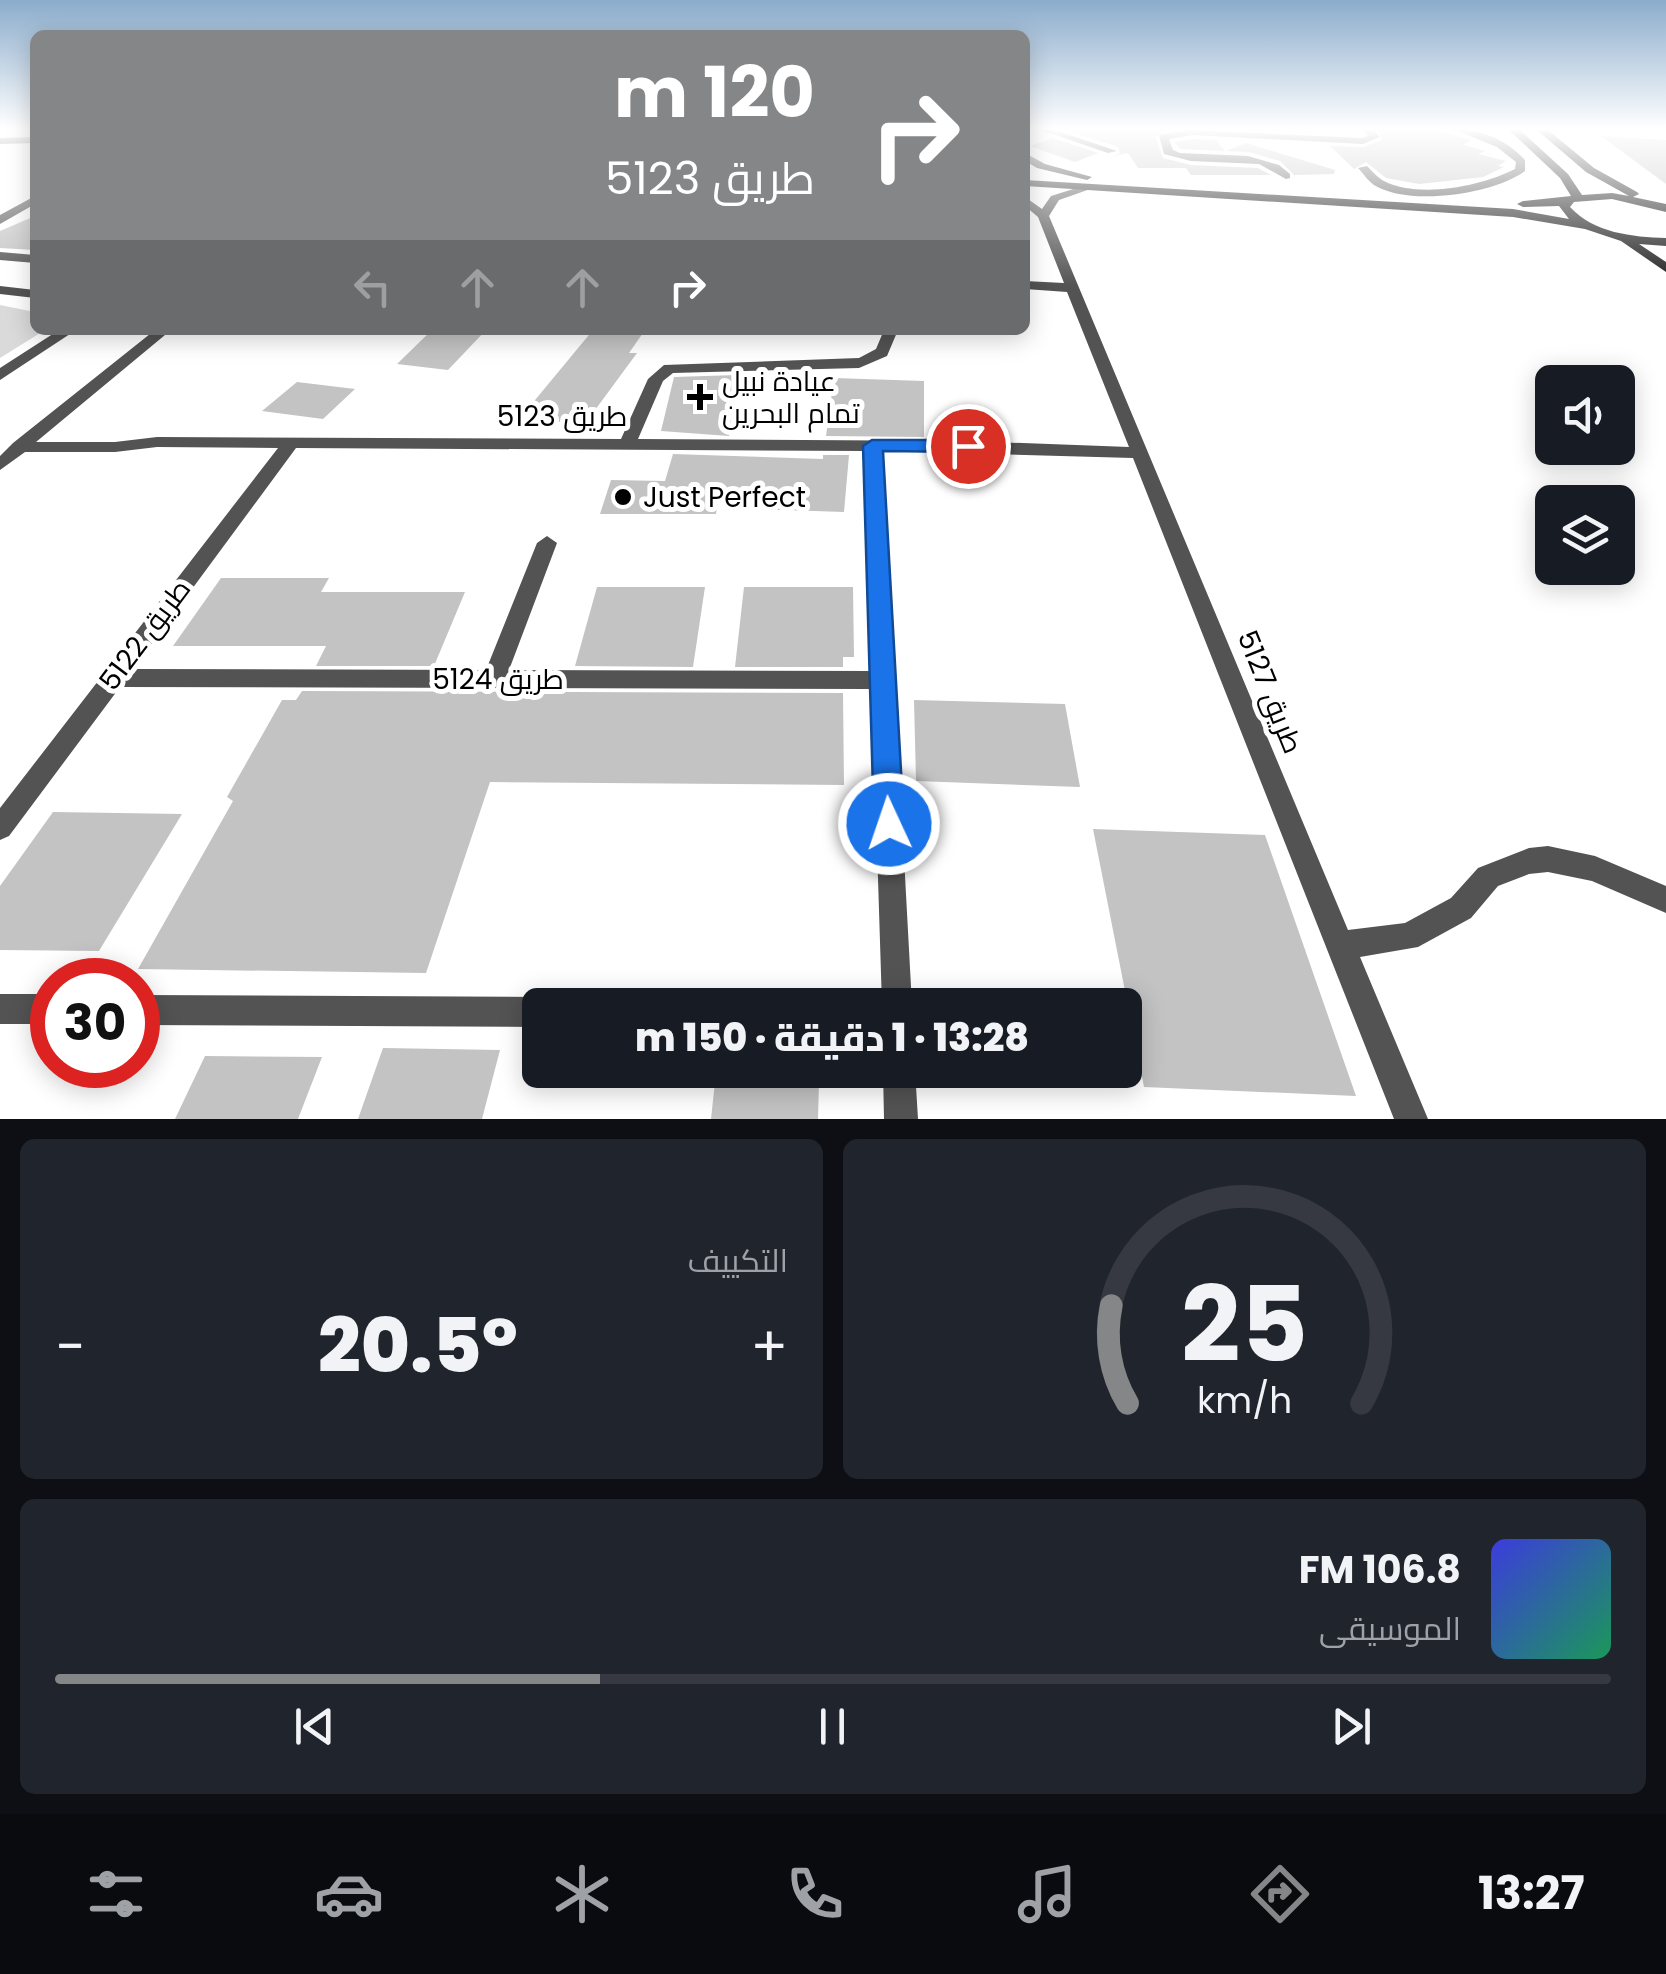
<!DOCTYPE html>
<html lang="ar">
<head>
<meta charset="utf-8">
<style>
  body { margin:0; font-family:Poppins,Cairo,sans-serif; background:#20242c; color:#f1f3f6; direction:rtl; height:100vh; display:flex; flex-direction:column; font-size:38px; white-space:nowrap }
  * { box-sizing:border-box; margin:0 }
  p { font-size:32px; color:#9ea1a6 }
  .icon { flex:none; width:55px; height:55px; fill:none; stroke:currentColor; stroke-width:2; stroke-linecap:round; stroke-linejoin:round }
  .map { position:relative; height:1119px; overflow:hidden; direction:ltr }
  .details { display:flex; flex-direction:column; gap:20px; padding:20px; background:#0d0f14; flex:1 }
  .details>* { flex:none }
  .banner { position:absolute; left:30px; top:30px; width:1000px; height:305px; border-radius:15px; box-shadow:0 5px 25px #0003; direction:rtl; background:#858687; color:#fff; overflow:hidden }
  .tools { position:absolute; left:1535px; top:365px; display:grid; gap:20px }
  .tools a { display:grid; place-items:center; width:100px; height:100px; border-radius:15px; background:#171b24; box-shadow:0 5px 25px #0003; font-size:50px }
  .speed { position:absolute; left:30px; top:958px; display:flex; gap:20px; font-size:50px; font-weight:700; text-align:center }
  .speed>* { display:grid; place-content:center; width:130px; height:130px; border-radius:50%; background:#171b24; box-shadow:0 5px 25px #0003; line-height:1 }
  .speed .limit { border:15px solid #d22; background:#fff; color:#111 }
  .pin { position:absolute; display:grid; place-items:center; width:85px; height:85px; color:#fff; margin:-42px; border:5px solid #fff; border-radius:50%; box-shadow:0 2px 10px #0007 }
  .me { position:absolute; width:110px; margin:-55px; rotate:357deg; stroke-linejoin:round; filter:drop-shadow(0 0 8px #0008) }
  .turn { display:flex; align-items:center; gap:35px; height:210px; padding:0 50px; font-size:45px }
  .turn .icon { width:130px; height:130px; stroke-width:2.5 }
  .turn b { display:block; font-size:70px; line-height:85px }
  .lanes { display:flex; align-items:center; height:95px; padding:0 50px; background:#0003; justify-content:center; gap:50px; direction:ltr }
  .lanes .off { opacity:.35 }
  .big { font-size:75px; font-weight:800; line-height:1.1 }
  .details .tile { flex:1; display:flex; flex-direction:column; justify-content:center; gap:15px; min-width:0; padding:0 35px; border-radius:15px; background:#20242c }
  .details .dial { align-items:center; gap:0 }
  .dial svg { height:260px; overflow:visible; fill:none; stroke:#363941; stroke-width:7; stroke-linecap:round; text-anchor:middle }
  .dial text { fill:#f1f3f6; stroke:none }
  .song { display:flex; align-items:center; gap:30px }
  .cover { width:120px; height:120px; border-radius:15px; background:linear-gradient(135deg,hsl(240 70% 55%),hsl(150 70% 35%)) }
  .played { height:10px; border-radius:5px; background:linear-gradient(90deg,#858687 35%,#363941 35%) }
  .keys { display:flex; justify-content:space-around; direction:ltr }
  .heat { display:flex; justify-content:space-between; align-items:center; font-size:55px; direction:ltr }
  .details .tiles { flex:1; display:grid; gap:20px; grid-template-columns:1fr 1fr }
  .tile:last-child { grid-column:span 2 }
  .trip { position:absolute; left:522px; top:988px; width:620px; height:100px; border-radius:15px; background:#171b24; box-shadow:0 5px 25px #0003; font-weight:800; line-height:100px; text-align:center; direction:rtl }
  .menu { display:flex; height:160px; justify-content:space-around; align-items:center; background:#090b0e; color:#9ea1a6 }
  .menu .icon { width:70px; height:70px }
  .menu .on { color:#858687 }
  .menu b { font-size:45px; color:#f1f3f6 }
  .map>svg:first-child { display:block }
  .green { fill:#dadada }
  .building { fill:#c3c3c3 }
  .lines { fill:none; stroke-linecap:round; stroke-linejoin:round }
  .street { fill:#535353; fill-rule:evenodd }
  .secondary { fill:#202020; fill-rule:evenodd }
  .route { fill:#1a73e8; stroke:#114b97; stroke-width:2.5 }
  .poi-dot { fill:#000; stroke:#fff; stroke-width:4 }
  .labels { text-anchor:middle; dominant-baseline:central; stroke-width:10; stroke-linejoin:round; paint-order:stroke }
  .poi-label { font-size:28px; fill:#000; stroke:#fff; text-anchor:start }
  .street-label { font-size:28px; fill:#000; stroke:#fff }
</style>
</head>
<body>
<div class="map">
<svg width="1666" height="1119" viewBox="0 0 1666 1119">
  <rect width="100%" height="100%" fill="#fff"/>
  <path class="green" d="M0 305 35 312V330H45L0 358Z"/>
  <path class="building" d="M1078 130H1167L1155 136 1163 158 1191 165 1258 168 1271 175H1191L1186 168H1138L1128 153 1114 156 1120 153 1118 147 1072 132Z
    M1378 130H1437L1471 140 1464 145 1485 151 1478 154 1506 161 1498 166 1504 167 1483 177 1419 184 1386 178 1366 162 1354 169 1330 146 1364 147 1383 139Z
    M1601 136 1666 140V184Z
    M1053 138 1098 153 1075 162 1030 146Z
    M1193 139 1216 140 1225 151 1181 149 1174 142Z
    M1246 143 1335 170 1334 174 1294 175 1280 161 1249 152 1226 151Z
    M35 216V250L0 248V231Z
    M432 330H486L448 370 397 364Z
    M593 330H645L629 353H637L584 425 521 417Z
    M737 375 729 436 661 431 674 377Z
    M834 378 924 381V437L826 436Z
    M297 382 355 389 323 419 262 411Z
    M673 454 823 459V455H849L844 512 753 509 754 499 719 495 716 514H600L611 480 665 481Z
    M221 578H329L321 592H465L434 666H316L326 646H173Z
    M597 587H705L693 667 575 666Z
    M744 587H853L854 657H843V667H735Z
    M302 691 843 693 844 785 490 782 426 973 138 969 233 801 227 797 282 700H296Z
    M914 700 1065 704 1080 787 916 781Z
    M53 812 182 814 99 951 0 950V886Z
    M1093 829 1265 835 1356 1096 1144 1087Z
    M383 1048 500 1050 482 1119H358Z
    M205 1056 322 1057 298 1119H175Z
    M819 1081 818 1119H711L715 1082Z"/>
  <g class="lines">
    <path class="street" d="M1041 130H1055L1117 151 1108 153Z
      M1188 130 1362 138 1368 136 1363 130H1373L1380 137 1363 144 1193 135 1169 139 1173 150 1180 153 1248 156 1279 165 1290 174V178L1286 179 1259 164 1191 161 1164 154 1159 135Z
      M1455 130C1482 129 1507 140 1525 160V171C1494 194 1409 207 1374 185 1368 181 1363 173 1358 168L1367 166C1372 171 1378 178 1384 181 1419 199 1482 186 1515 169L1516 162 1497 147Z
      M1086 185 1096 187 1059 200 1049 216 1348 930 1405 923 1451 898 1478 868 1529 848 1548 846 1595 856 1666 886V913L1592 881 1548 872 1529 874 1498 886 1471 918 1418 947 1360 957 1428 1119H1394L1133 458 882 451 912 1005H882L872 689 120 687 9 836 0 840V808L278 448 157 447 115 452H25L0 470V456L13 443 155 330H171L36 442H115L157 437 621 439 648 379 664 365 859 358 876 349 884 330H898L887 356 859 368 673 373 663 381 638 439 967 441 1129 447 1067 292 1025 289V281L1064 283 1038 217 1025 206V197L1042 209 1051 196ZM296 448 865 451 871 671 509 670 557 543 547 536 537 543 486 670 133 669Z
      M35 196V204L0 224V215Z
      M0 252 35 255V263L0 260Z
      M0 286 35 290V298L0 294Z
      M59 330H76L0 380V368Z
      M0 994H52V1024H0Z
      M138 995 540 997 552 1005H540V1027L138 1025Z
      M883 1070H915L918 1119H884Z"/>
    <path class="secondary" d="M1509 130H1520L1568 174 1582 195 1612 193 1629 196 1586 172 1537 130H1548L1594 168 1637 192 1639 194 1633 197 1666 204V212L1612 199 1574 202 1570 207C1594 233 1632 237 1666 238V246L1639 244 1666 262V272L1621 241 1585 229 1513 217 1025 186V180L1513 209 1569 219 1559 206 1523 207 1517 204 1523 201 1571 196 1560 178Z
      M35 137V143L0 144V138Z
      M1025 153 1045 164 1092 177 1087 180 1037 168 1025 161Z"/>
  </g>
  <linearGradient id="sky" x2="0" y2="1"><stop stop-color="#8baccc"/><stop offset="0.45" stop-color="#fff"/><stop offset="1" stop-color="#fff" stop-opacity="0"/></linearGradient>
  <rect width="1666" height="286" fill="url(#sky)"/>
  <path class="route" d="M872 440H968L977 446 968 452 883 451 904 824 899 834 889 838 878 834 874 824 863 446Z"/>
  <g class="poi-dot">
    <path d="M695 382h10v10h10v10h-10v10h-10v-10h-10v-10h10z"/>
    <circle cx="623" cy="497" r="10"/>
  </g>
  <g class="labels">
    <g class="poi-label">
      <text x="722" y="381">عيادة نبيل<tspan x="722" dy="32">تمام البحرين</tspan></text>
      <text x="643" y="497">Just Perfect</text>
    </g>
    <g class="street-label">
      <text x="562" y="416">طريق 5123</text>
      <text transform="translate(145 635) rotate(-53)">طريق 5122</text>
      <text x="498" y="679">طريق 5124</text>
      <text transform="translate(1270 692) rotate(68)">طريق 5127</text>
    </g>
  </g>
</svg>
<div class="tools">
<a><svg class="icon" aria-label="sound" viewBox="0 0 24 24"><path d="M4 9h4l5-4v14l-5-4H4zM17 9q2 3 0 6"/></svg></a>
<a><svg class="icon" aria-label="layers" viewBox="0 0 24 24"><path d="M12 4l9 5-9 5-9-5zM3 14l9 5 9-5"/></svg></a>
</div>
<div class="speed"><div class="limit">30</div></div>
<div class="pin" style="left:968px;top:446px;background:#d93025"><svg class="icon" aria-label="arrive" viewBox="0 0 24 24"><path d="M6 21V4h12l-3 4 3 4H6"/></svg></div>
<svg class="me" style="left:889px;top:824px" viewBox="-20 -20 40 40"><circle r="17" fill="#1a73e8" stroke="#fff" stroke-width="3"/><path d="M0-11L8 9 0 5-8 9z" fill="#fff"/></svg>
<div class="trip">13:28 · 1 دقيقة · 150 m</div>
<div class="banner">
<div class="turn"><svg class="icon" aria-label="right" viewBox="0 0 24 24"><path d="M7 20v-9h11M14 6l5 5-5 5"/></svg><div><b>120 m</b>طريق 5123</div></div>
<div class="lanes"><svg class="icon off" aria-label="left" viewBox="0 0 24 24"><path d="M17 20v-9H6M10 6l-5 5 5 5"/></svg><svg class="icon off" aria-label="ahead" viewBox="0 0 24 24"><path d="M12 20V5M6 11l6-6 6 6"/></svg><svg class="icon off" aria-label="ahead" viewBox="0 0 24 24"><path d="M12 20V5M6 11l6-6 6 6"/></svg><svg class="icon" aria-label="right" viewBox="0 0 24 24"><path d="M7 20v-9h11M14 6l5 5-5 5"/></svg></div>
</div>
</div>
<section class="details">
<div class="tiles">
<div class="tile dial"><svg viewBox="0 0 100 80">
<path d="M14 69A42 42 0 1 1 86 69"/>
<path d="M14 69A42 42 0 0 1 9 39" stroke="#858687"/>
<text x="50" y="56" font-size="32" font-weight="700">25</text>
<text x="50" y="72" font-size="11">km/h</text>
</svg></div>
<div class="tile"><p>التكييف</p>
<div class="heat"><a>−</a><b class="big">20.5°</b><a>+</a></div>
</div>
<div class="tile">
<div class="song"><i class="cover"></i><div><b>106.8 FM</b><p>الموسيقى</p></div></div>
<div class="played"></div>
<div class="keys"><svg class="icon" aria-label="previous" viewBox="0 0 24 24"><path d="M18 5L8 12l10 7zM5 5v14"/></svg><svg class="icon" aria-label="pause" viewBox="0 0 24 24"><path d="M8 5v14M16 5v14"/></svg><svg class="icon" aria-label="next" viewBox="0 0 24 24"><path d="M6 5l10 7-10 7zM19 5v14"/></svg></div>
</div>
</div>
</section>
<nav class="menu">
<b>13:27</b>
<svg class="icon on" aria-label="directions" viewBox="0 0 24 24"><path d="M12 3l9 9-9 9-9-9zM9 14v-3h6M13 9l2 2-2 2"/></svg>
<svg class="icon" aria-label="music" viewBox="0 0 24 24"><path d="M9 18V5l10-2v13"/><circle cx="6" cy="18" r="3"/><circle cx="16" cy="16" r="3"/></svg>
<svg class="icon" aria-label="phone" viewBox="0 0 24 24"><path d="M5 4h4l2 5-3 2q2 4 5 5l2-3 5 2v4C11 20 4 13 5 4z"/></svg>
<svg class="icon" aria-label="climate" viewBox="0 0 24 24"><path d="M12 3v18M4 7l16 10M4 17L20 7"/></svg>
<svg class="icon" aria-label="car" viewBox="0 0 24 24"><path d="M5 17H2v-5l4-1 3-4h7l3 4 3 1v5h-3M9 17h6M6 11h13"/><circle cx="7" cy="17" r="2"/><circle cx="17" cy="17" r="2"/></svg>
<svg class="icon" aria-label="filters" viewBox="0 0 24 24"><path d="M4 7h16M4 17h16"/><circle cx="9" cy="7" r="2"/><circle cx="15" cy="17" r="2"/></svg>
</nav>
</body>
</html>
